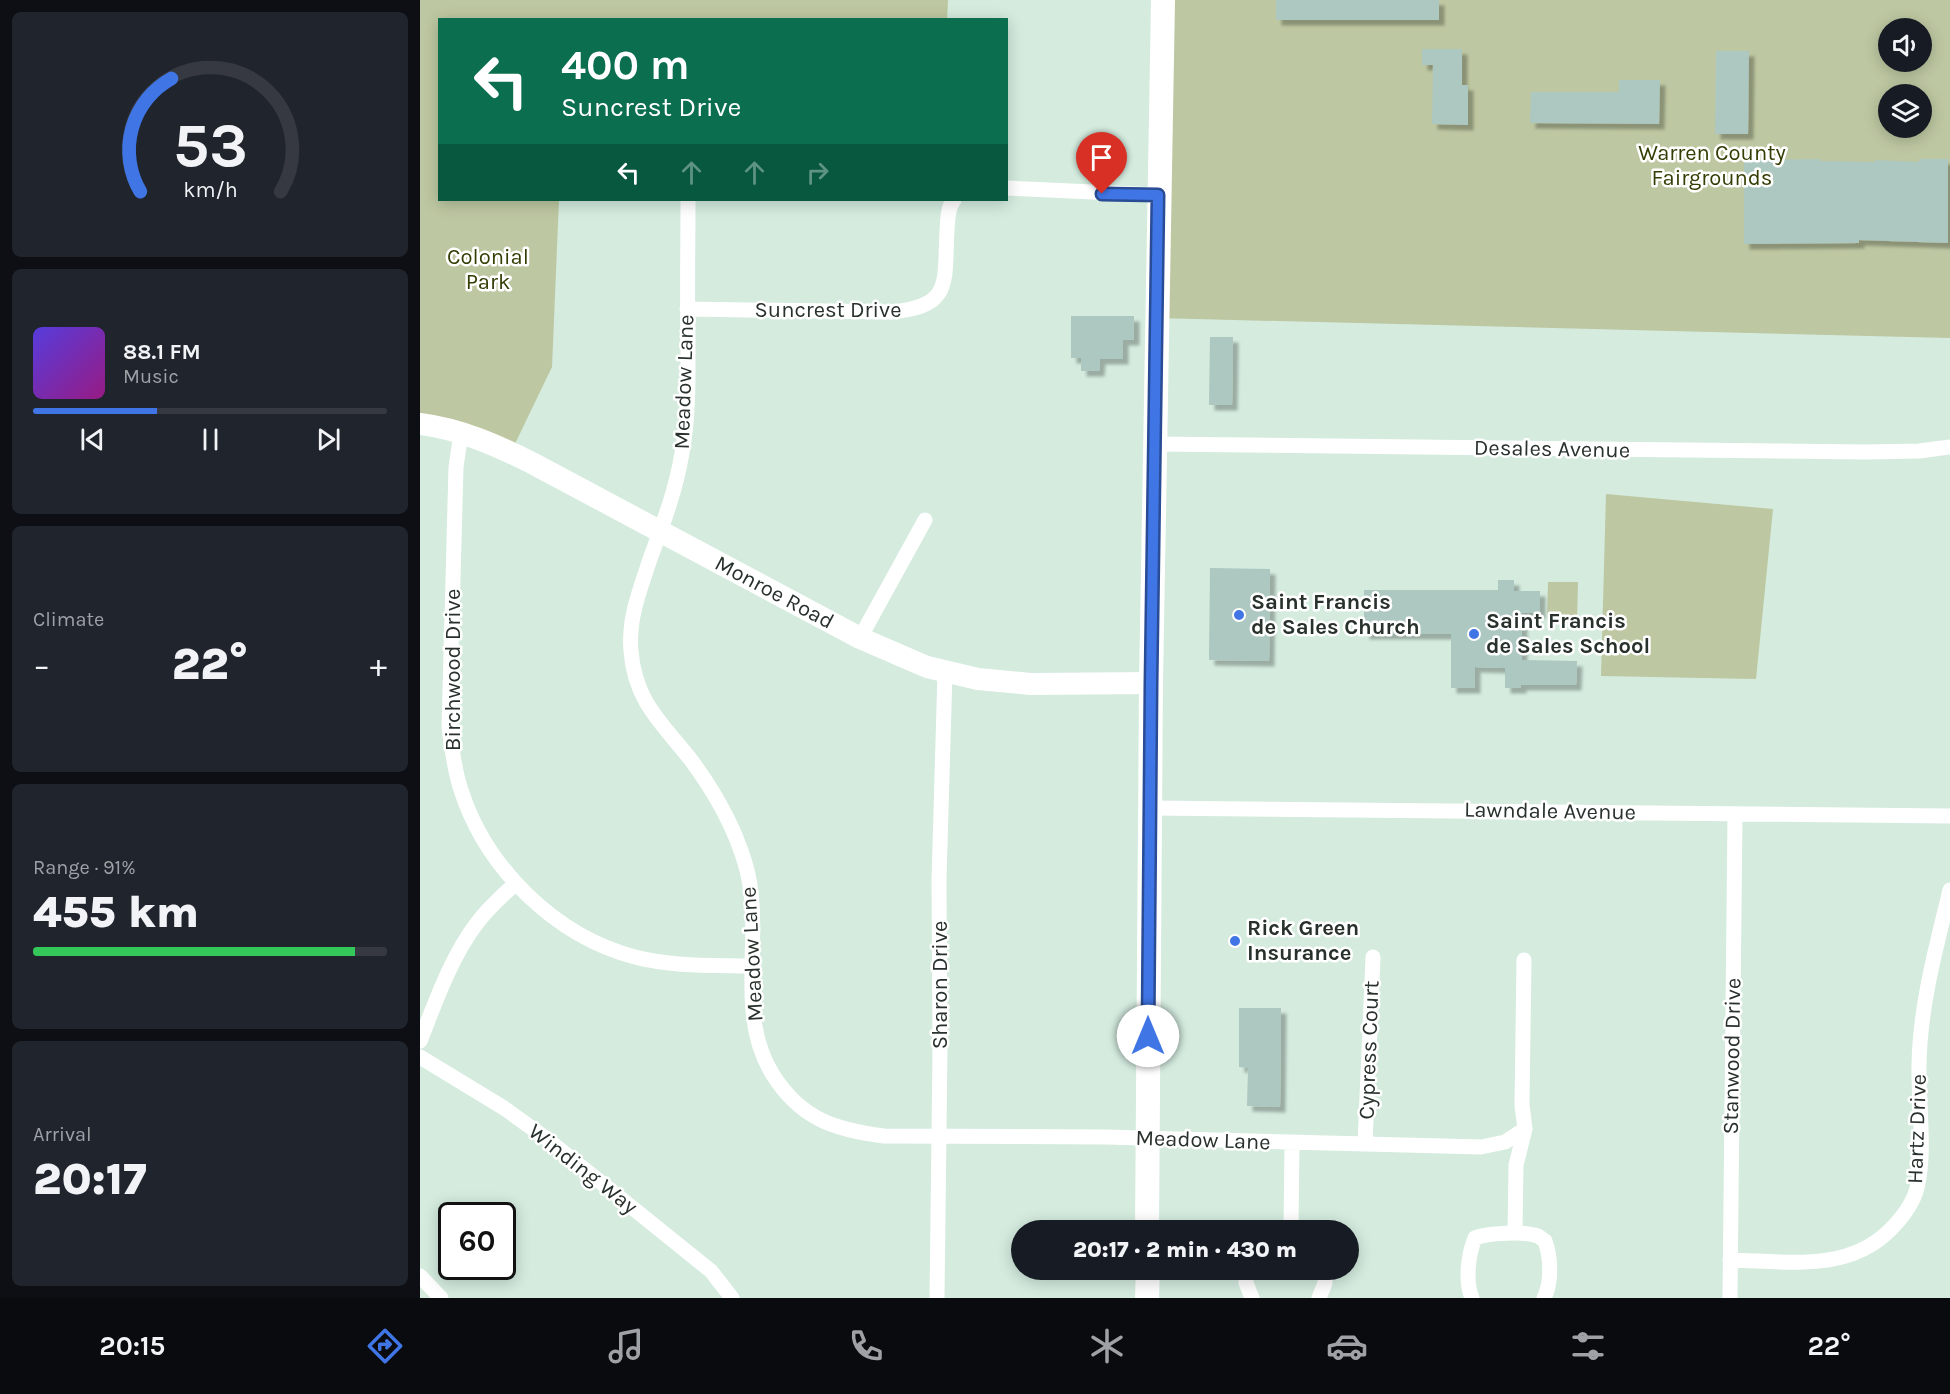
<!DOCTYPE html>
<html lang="en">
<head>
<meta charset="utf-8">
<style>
  body { margin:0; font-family:Karla,sans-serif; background:#20242c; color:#f1f3f6; height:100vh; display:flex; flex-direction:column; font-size:22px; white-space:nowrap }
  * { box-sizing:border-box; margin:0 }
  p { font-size:20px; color:#9ea1a6 }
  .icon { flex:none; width:33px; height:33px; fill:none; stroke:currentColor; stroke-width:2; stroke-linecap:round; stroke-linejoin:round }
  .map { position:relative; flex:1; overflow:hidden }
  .details { display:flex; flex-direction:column; gap:12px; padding:12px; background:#0d0f14; width:420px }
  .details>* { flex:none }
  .banner { position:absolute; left:18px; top:18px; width:570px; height:183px; border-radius:0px; box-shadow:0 3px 15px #0003; background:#0b6e4f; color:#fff; overflow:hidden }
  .buttons { position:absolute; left:1458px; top:18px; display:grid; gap:12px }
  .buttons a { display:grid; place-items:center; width:54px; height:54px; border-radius:50%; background:#171b24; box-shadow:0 3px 15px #0003; font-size:30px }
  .speed { position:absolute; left:18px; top:1202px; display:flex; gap:12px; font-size:30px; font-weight:700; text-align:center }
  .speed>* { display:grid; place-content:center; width:78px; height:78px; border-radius:50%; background:#171b24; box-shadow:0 3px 15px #0003; line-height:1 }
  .speed .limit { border:3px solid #111; border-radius:9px; background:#fff; color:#111 }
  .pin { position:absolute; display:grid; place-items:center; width:51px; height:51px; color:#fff; margin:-62px -26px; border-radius:50% 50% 50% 0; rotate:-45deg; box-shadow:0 0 6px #0007 }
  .pin .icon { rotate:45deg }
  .me { position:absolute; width:66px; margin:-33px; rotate:0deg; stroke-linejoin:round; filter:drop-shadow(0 0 4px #0008) }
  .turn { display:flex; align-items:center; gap:21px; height:126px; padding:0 24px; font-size:27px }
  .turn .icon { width:78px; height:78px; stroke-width:2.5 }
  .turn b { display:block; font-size:42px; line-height:51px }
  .lanes { display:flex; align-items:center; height:57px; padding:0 24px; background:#0003; justify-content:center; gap:30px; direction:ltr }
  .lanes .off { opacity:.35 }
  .big { font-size:45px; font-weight:800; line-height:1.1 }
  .details .widget { flex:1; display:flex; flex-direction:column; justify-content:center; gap:9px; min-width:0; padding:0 21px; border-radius:9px; background:#20242c }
  .details .dial { align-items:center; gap:0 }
  .dial svg { height:156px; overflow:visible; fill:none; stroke:#363941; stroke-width:7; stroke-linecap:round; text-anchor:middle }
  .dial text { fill:#f1f3f6; stroke:none }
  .song { display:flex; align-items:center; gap:18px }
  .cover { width:72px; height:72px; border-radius:9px; background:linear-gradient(135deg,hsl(250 70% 55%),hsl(310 70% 35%)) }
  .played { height:6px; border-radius:3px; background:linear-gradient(90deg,#3f75e5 35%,#363941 35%) }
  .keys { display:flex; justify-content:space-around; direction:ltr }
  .heat { display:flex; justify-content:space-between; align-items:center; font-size:33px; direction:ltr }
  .charge { height:9px; border-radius:4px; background:linear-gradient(90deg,#34c759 91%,#363941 0) }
  .trip { position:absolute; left:591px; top:1220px; width:348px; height:60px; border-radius:30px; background:#171b24; box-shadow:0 3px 15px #0003; font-weight:800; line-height:60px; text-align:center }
  .menu { display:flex; height:96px; justify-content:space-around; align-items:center; background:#090b0e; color:#9ea1a6 }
  .menu .icon { width:42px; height:42px }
  .menu .current { color:#3f75e5 }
  .menu b { font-size:27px; color:#f1f3f6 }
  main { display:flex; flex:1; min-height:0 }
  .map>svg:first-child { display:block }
  .green { fill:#bdc7a1; fill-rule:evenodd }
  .building { fill:#adc7c1; filter:url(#shadow) }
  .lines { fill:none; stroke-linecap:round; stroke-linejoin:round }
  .street { stroke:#fff; stroke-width:15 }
  .secondary { stroke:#fff; stroke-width:22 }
  .primary { stroke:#fff; stroke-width:24 }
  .route-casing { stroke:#294c95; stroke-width:15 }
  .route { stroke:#3f75e5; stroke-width:10 }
  .poi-dot { fill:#3f75e5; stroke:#fff; stroke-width:2 }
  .labels { text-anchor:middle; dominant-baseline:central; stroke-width:5; stroke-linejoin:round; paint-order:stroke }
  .park-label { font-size:22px; fill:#343d04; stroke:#fff }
  .street-label { font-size:22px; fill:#28312c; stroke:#fff }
  .poi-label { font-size:22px; font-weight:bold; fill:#28312c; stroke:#fff; text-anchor:start }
</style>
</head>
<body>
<main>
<section class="details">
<div class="widget dial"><svg viewBox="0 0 100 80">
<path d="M14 69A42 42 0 1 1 86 69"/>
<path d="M14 69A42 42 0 0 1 30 11" stroke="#3f75e5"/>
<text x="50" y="56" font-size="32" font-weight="700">53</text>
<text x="50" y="72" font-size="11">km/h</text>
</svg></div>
<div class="widget">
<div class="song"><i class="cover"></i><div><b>88.1 FM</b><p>Music</p></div></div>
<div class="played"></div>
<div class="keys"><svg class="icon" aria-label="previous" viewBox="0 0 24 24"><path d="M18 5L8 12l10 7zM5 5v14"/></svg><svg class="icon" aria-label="pause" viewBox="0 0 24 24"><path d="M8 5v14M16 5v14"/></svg><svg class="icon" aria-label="next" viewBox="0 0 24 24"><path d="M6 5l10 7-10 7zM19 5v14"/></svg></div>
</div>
<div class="widget"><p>Climate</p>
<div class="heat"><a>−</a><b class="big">22°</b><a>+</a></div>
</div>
<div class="widget"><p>Range · 91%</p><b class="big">455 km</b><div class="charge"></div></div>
<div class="widget"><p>Arrival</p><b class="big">20:17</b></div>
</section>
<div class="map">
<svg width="1530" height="1298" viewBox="0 0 1530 1298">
  <defs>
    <filter id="shadow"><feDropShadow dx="5.5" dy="5.5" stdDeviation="1.5" flood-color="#0004"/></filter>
  </defs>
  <rect width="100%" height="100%" fill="#d4ebde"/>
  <path class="green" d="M0 0H528L527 20H20V200H139L132 367 91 452 0 424Z
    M743 0H1530V338L737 318ZM1468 28H1502V62H1468ZM1468 94H1502V128H1468Z
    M1186 494 1353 509 1336 679 1181 676Z
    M1128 582H1158L1157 620 1127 619Z"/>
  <path class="building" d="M856 0H1019V20H856Z
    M1002 49H1042V85H1048V125L1012 124 1013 65H1002Z
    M1296 51H1329L1328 134H1295Z
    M1199 80H1240L1239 124 1110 123 1111 92H1199Z
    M1400 159V161L1455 162V160L1499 162V159H1528V243L1439 240V243L1324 244V160Z
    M651 316H714V340H703V359H680L679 371H661V358H651Z
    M790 337H813L812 405H789Z
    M790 568 850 569 849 661 789 660Z
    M1078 580H1094V591H1120V613H1102V660L1157 661 1156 685H1101V688H1085V668L1055 667V688H1031V634H944V590H1078Z
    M819 1008H861L860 1107 827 1106 828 1068 819 1067Z"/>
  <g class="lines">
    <path class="street" d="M586 188 738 195
      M268 200C268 245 267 291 268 337 268 376 269 415 262 453 256 490 243 524 230 559 220 590 208 618 211 651 215 702 242 723 271 760 294 791 314 826 325 863 346 931 313 1012 353 1075 381 1119 415 1130 464 1136L685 1137 1061 1147 1085 1142 1105 1129
      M267 309 471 312C533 307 524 282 527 231 528 220 527 208 534 200
      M41 433 36 467 29 727C32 748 34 770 41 790 66 868 135 936 215 957 253 967 294 965 333 966
      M735 444 1446 452 1499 451 1530 447
      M440 638 505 520
      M730 808 1530 816
      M0 1041C16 1001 31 957 57 923 68 908 82 896 96 883
      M0 1057 84 1108 127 1139 291 1271 312 1298
      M945 1143 953 957
      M871 1229 872 1143
      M841 1230 844 1228 877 1230
      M1095 1233 1096 1165 1105 1129 1102 1105 1104 960
      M1310 1260C1366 1261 1427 1273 1470 1230 1482 1218 1493 1204 1497 1188 1506 1150 1498 1104 1499 1065 1500 1005 1516 948 1530 890
      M826 1269V1283L832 1298
      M0 1276 21 1298
      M517 1298 520 1050 519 880 525 672
      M899 1298 905 1283V1269
      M1052 1298C1045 1281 1048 1255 1055 1238 1067 1233 1105 1231 1118 1236 1119 1236 1124 1241 1125 1241 1131 1258 1132 1282 1124 1298
      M1310 1298 1315 814"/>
    <path class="secondary" id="s1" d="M0 424C40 429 76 445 112 463L440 638 507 667 558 679 611 684 731 683"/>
    <path class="primary" d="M727 1230 731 683 743 0
      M727 1298 728 1269"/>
  </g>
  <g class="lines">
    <g class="route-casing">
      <path id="route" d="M682 194 738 195 731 684 728 1036"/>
    </g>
    <use href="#route" class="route"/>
  </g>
  <g class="poi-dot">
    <circle cx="819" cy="615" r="6"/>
    <circle cx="1054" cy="634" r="6"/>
    <circle cx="815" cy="941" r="6"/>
  </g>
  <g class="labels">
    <g class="park-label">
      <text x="1292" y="153">Warren County<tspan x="1292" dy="25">Fairgrounds</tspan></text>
      <text x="68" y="257">Colonial<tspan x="68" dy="25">Park</tspan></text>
    </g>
    <g class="street-label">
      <text x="408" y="310">Suncrest Drive</text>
      <text transform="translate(264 382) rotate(-88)">Meadow Lane</text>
      <text transform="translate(1132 449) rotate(1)">Desales Avenue</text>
      <text stroke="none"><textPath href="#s1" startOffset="394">Monroe Road</textPath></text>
      <text transform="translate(33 670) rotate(-90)">Birchwood Drive</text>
      <text transform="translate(1130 811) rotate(1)">Lawndale Avenue</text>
      <text transform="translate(332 954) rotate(-93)">Meadow Lane</text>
      <text transform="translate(520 985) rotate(-90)">Sharon Drive</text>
      <text transform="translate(949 1050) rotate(-88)">Cypress Court</text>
      <text transform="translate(1312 1056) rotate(-89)">Stanwood Drive</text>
      <text transform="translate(1497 1129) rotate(-88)">Hartz Drive</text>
      <text transform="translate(783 1140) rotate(2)">Meadow Lane</text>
      <text transform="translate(163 1169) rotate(38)">Winding Way</text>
    </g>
    <g class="poi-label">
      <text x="831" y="602">Saint Francis<tspan x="831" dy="25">de Sales Church</tspan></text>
      <text x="1066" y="621">Saint Francis<tspan x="1066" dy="25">de Sales School</tspan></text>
      <text x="827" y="928">Rick Green<tspan x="827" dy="25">Insurance</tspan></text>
    </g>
  </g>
</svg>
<div class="buttons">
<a><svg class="icon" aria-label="sound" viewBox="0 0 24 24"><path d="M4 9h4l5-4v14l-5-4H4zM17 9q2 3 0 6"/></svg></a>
<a><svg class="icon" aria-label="layers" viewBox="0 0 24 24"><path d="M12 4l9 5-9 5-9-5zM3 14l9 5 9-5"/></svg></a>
</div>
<div class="speed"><div class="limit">60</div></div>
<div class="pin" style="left:682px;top:194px;background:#d93025"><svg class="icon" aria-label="arrive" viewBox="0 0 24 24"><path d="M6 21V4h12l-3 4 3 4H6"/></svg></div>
<svg class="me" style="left:728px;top:1036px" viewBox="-20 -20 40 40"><circle r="19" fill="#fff"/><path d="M0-13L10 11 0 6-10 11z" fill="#3f75e5"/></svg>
<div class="trip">20:17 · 2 min · 430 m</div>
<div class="banner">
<div class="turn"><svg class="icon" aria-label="left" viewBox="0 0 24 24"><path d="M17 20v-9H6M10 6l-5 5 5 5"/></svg><div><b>400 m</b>Suncrest Drive</div></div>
<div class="lanes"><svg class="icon" aria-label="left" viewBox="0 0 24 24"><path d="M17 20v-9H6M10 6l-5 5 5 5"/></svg><svg class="icon off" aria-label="ahead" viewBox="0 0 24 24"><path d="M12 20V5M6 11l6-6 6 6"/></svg><svg class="icon off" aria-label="ahead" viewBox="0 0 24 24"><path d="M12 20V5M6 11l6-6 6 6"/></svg><svg class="icon off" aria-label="right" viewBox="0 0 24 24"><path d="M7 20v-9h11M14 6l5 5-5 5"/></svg></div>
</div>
</div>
</main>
<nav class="menu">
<b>20:15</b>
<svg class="icon current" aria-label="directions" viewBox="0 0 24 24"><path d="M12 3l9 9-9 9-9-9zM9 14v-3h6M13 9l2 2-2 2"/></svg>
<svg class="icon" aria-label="music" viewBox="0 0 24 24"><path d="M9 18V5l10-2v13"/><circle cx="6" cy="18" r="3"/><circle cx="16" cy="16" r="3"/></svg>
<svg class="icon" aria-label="phone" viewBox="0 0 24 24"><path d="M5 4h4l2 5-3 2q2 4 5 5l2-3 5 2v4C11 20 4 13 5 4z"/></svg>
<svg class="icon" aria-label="climate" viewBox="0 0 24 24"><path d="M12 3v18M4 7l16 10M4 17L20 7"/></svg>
<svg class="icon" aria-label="car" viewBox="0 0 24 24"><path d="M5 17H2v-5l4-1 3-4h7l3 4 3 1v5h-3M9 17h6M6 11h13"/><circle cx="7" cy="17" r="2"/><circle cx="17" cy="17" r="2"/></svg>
<svg class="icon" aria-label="filters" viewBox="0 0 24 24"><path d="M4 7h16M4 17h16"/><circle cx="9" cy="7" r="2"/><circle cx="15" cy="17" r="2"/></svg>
<b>22°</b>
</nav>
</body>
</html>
